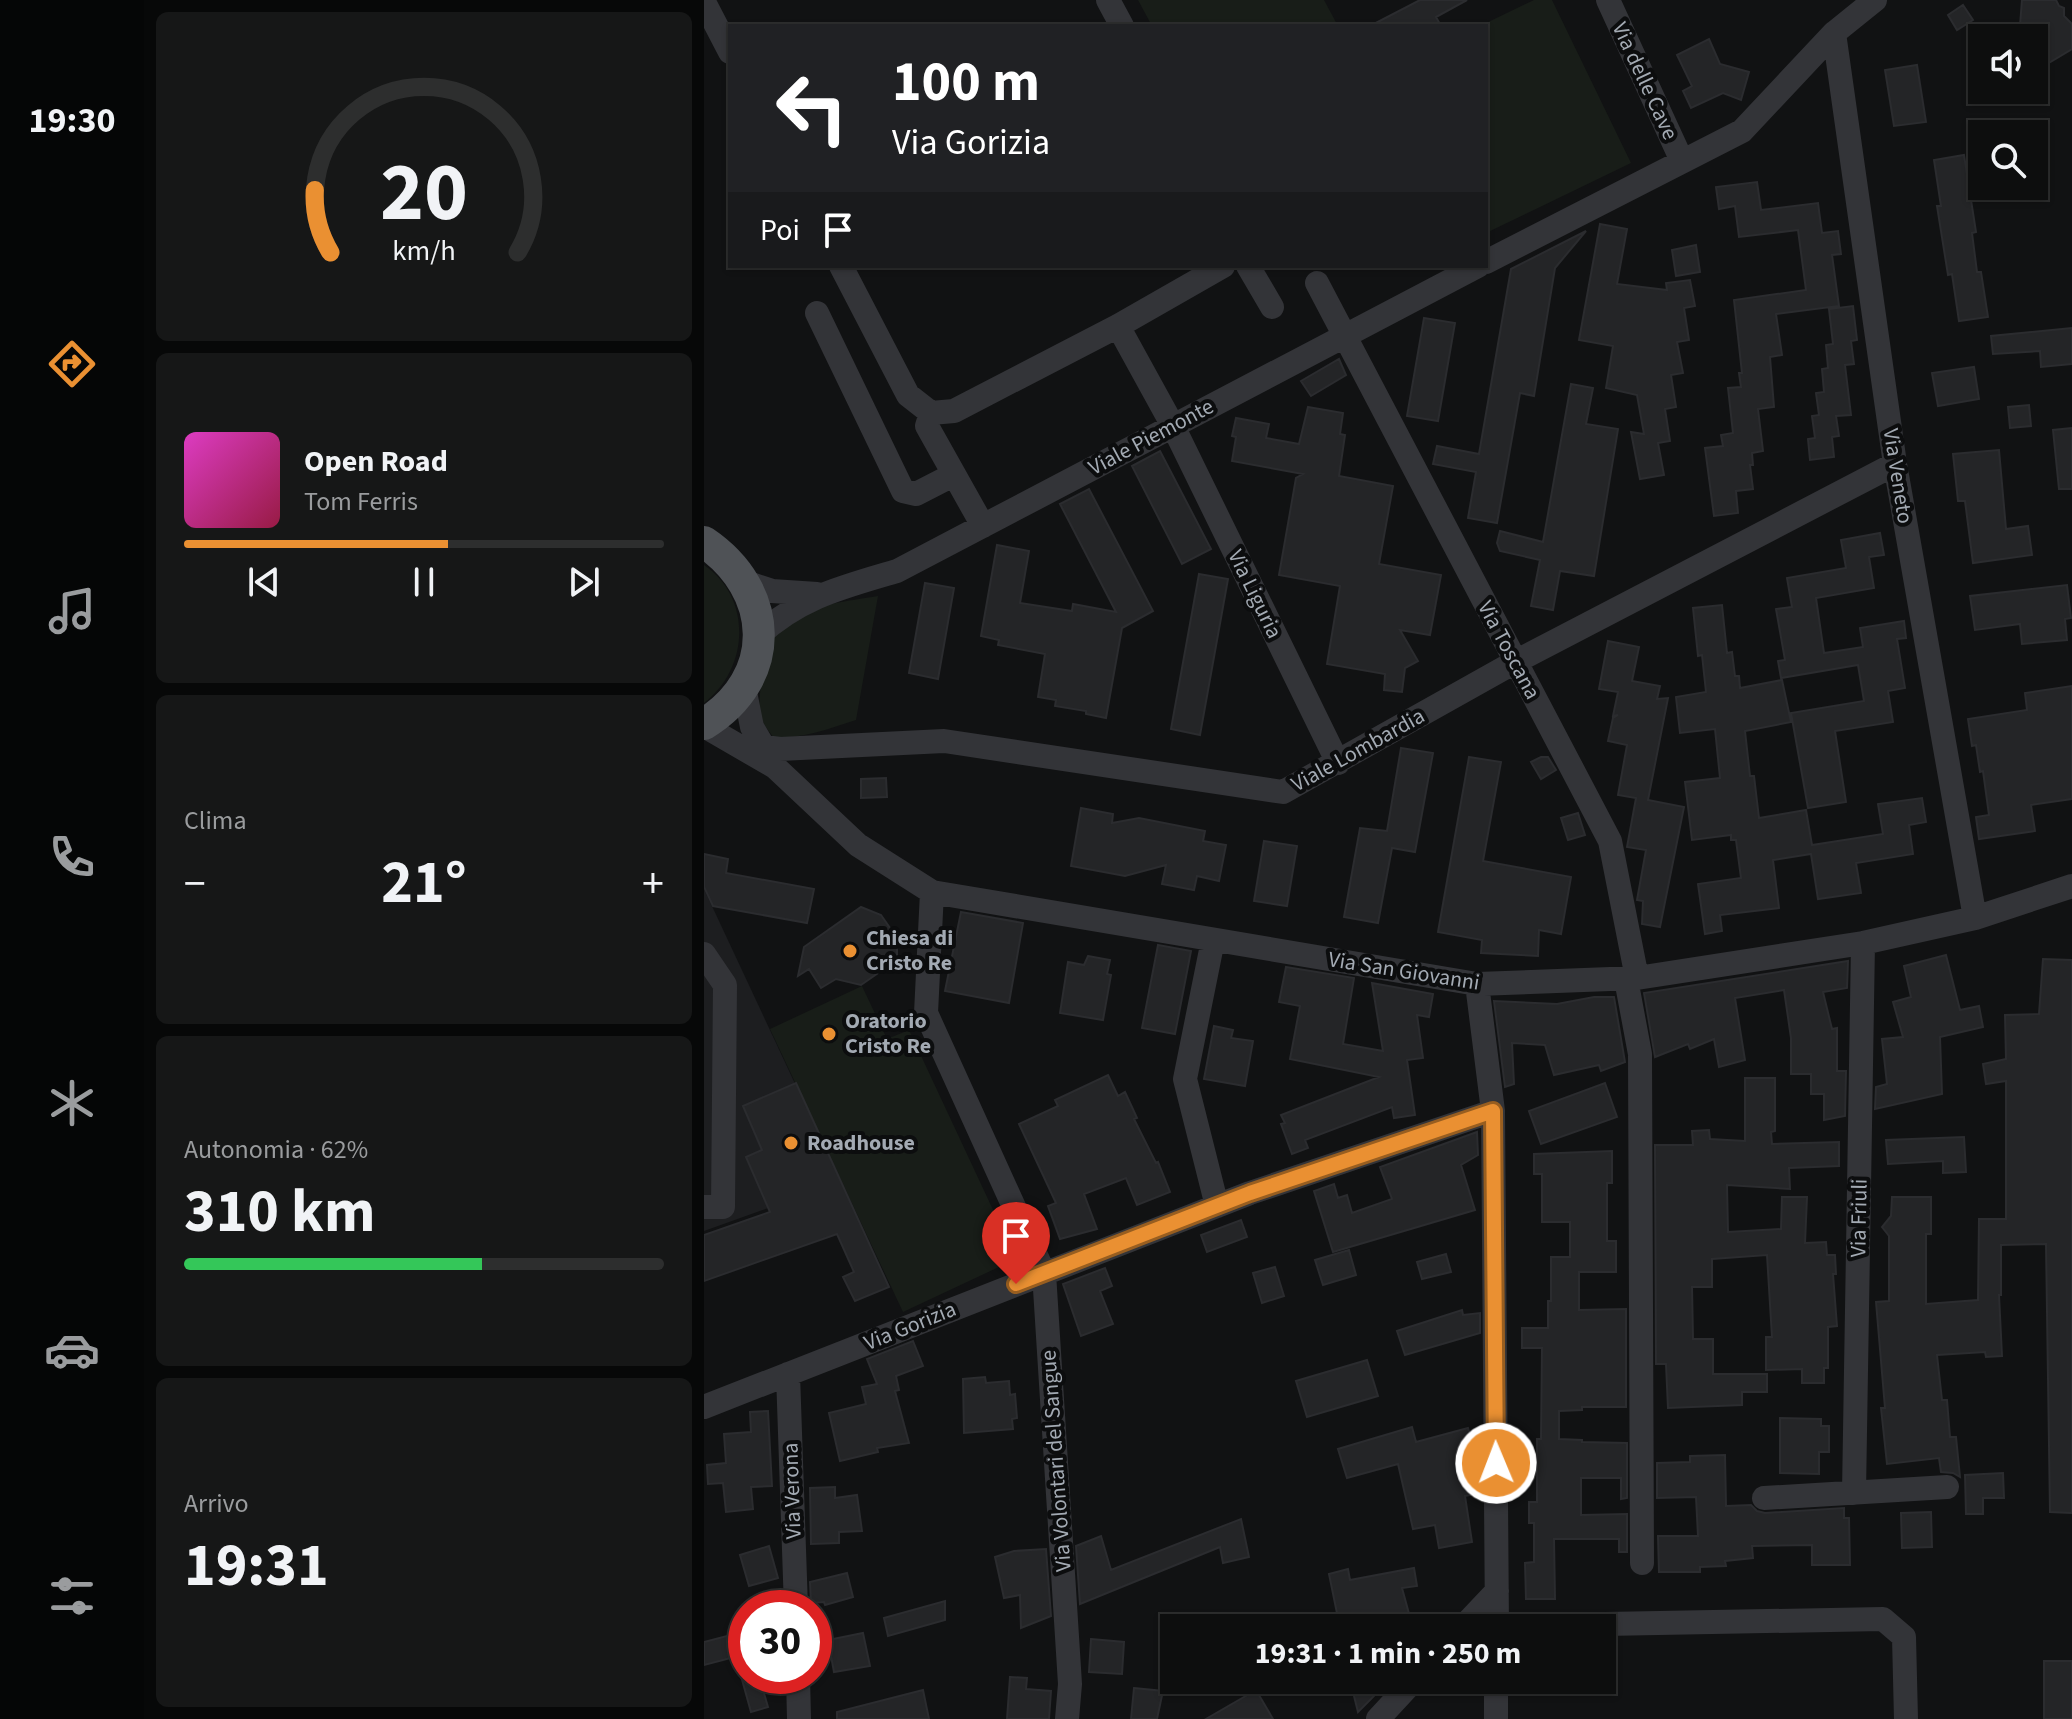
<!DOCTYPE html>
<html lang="it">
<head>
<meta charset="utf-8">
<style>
  body { margin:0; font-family:"Source Sans 3",sans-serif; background:#161717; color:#f1f3f6; height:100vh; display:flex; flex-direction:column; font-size:30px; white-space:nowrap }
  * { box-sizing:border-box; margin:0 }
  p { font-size:26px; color:#9a9c9e }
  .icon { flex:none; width:44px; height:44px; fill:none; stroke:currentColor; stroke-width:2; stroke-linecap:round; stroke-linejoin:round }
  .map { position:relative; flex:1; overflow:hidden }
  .details { display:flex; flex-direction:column; gap:12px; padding:12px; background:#070808; width:560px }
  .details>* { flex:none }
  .hud { position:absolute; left:24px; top:24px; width:760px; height:244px; border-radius:0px; box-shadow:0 2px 6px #0004,0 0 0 2px #2d2e2e; background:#202124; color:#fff; overflow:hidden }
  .tools { position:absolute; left:1264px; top:24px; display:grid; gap:16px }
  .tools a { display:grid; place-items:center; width:80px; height:80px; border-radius:0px; background:#0d0e0e; box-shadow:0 2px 6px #0004,0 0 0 2px #2d2e2e; font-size:40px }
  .speed { position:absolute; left:24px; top:1590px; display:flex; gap:16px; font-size:40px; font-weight:700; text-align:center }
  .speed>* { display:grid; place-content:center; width:104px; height:104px; border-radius:50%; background:#0d0e0e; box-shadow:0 2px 6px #0004,0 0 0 2px #2d2e2e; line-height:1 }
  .speed .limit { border:12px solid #d22; background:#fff; color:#111 }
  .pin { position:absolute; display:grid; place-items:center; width:68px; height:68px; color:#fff; margin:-82px -34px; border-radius:50% 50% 50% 0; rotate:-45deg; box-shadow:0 0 8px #0007 }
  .pin .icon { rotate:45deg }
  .me { position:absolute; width:88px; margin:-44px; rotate:359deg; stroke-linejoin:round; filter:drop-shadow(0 0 6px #0008) }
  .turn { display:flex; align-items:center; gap:28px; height:168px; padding:0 32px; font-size:36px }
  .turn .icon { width:104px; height:104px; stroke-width:2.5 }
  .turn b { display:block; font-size:56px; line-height:68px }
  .then { display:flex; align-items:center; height:76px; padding:0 32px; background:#0003; gap:16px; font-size:30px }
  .big { font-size:60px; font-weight:700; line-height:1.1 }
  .details .widget { flex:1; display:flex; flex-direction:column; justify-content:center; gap:12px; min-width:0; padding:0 28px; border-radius:12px; background:#161717 }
  .details .dial { align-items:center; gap:0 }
  .dial svg { height:208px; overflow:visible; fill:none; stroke:#2d2e2e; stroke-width:7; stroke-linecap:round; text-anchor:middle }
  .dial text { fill:#f1f3f6; stroke:none }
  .song { display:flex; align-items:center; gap:24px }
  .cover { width:96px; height:96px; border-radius:12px; background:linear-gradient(135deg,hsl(310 70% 55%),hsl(340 70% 35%)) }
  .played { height:8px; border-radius:4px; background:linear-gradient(90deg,#ea9032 55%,#2d2e2e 55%) }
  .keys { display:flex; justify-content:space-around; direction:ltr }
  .heat { display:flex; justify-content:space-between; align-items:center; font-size:44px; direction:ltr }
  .charge { height:12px; border-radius:6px; background:linear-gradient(90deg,#34c759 62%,#2d2e2e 0) }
  .trip { position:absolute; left:456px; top:1614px; width:456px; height:80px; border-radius:0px; background:#0d0e0e; box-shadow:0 2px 6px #0004,0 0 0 2px #2d2e2e; font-weight:700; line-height:80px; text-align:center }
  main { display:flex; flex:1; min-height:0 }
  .menu { display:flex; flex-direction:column; width:144px; justify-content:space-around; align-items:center; background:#050606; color:#9a9c9e }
  .menu .icon { width:56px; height:56px }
  .menu .current { color:#ea9032 }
  .menu b { font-size:36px; color:#f1f3f6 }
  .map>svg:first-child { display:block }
  .built { fill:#1d1e20 }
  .green { fill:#181d18 }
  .building { fill:#242527; stroke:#2b2c2f; stroke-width:2 }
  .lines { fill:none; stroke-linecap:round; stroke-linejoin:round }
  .minor { stroke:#333438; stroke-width:24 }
  .major { stroke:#4f5256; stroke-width:32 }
  .route-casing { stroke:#985e20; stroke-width:20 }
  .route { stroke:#ea9032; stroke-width:14 }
  .poi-dot { fill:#ea9032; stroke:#0c0d0e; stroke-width:3 }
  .labels { text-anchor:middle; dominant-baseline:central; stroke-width:8; stroke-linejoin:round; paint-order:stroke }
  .street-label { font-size:22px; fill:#a3aab3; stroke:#0c0d0e }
  .poi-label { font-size:22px; font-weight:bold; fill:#a3aab3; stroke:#0c0d0e; text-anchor:start }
</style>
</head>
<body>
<main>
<nav class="menu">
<b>19:30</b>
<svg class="icon current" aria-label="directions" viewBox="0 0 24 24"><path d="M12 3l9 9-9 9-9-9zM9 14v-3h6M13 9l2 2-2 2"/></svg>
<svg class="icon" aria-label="music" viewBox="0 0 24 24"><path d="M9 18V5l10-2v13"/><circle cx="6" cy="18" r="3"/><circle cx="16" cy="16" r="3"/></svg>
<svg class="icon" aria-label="phone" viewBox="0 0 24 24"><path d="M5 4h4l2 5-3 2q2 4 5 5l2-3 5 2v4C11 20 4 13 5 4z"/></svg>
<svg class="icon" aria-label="climate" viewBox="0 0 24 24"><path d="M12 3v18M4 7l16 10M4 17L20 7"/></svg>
<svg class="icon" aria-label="car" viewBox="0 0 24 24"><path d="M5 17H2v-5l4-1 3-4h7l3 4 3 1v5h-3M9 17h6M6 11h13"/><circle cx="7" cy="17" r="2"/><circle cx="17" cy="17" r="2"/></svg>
<svg class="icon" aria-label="filters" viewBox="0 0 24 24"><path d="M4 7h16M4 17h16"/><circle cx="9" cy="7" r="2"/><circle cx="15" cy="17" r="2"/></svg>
</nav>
<section class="details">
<div class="widget dial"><svg viewBox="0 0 100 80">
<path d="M14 69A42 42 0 1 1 86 69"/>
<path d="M14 69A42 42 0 0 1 8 45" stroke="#ea9032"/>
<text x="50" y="56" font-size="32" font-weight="700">20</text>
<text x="50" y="72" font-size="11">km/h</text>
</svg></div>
<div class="widget">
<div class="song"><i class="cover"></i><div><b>Open Road</b><p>Tom Ferris</p></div></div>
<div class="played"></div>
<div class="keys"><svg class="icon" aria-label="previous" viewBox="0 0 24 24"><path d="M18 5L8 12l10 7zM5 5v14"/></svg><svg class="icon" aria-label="pause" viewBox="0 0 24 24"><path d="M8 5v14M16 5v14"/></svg><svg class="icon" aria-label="next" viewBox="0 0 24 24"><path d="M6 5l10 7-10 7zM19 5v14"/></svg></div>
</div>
<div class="widget"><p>Clima</p>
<div class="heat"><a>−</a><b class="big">21°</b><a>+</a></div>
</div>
<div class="widget"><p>Autonomia · 62%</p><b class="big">310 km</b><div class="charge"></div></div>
<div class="widget"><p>Arrivo</p><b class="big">19:31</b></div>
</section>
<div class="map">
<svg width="1368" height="1719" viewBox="0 0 1368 1719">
  <rect width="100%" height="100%" fill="#111213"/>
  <path class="built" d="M0 889 137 1182 0 1231Z"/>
  <path class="green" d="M434 0H620L634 26H448Z
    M830 0H848L927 163 782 233V26H776Z
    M0 565C49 598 45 669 0 703Z
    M174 596 152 720C125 729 99 738 70 738L55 718C55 691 59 636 84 621 110 604 144 601 174 596Z
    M158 986 183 1039 205 1030 312 1259 199 1312 66 1029Z"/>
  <path class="building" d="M716 0H763L732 17 737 26H666Z
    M1318 0H1352L1355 6 1360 8V16L1368 24V49L1343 64 1330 52V38H1315Z
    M1259 5 1269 20 1253 30 1244 15Z
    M1005 39 1016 64 1045 72 1037 100 1019 93 987 108 979 91 988 86 973 55Z
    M1213 65 1222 122 1190 126 1181 70Z
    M1260 155 1272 232 1268 233 1273 272H1277L1284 317 1255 321 1248 274 1244 275 1233 206H1237L1230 160Z
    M1053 182 1057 210 1114 203 1118 233 1134 231 1137 254 1128 255 1135 306 1072 314 1078 355 1066 357 1070 407 1054 409 1059 451 1048 453 1049 465H1046L1049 489 1032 491 1034 513 1010 516 1001 448 1019 446 1017 435 1029 433 1024 388 1037 387 1035 373H1038L1030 300 1102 290 1094 230 1035 237 1031 206 1015 209 1012 187Z
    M896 224 923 229 913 284 963 290 962 283 986 280 991 306 980 308 985 340 973 342 979 373 967 375 972 407 961 409 966 441 954 443 960 475 936 479 927 432 940 434 933 395 902 388 909 346 875 340Z
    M882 231 851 268 830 396 816 393 793 523 764 518 772 472 729 464 733 446 775 454 807 269Z
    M992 245 996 272 972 276 968 250Z
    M1149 306 1153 340 1147 341 1150 364 1141 365 1147 415 1132 416 1135 436 1128 437 1130 457 1106 460 1104 439 1111 438 1108 416 1115 415 1112 393 1120 392 1118 369 1124 368 1122 345 1129 344 1125 309Z
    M720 318 751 323 734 421 703 416Z
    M1368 328V364L1337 367 1336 351 1289 354 1287 336Z
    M635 359 642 375 607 396 597 381Z
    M1270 367 1275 399 1234 406 1228 373Z
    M867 384 889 388 882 424 914 429 890 576 856 571 849 610 827 606 836 560 796 551 793 543 796 531 839 542Z
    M1325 405 1327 426 1306 428 1304 407Z
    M604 407 639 413 636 434 641 435 635 476 689 486 675 564 737 575 726 635 696 630 714 661 701 668 698 692 680 690 681 674 623 664 636 586 575 575 592 478 599 474 528 461 532 437 528 436 532 418 565 424 562 438 595 444Z
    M1368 428V489H1355L1349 430Z
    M1295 450 1302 529 1324 526 1328 555 1269 563 1261 501H1254L1249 454Z
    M456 451 507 549 478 564 428 466Z
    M385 489 449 611 418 628 402 718 382 714V711L351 706 352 700 334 697 341 654 294 645 295 640 277 636 293 545 325 551 316 603 368 611 369 604 412 612 356 504Z
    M1176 533 1180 555 1165 557 1170 588 1112 598 1120 653 1159 647 1156 628 1200 621 1202 638 1193 639 1201 688 1184 691 1189 722 1131 731 1142 802 1104 808 1087 713 1160 701 1154 665 1077 678 1074 661 1081 660 1072 609 1088 607 1083 578 1142 568 1137 540Z
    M495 574 524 579 496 735 467 729Z
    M221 583 250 588 234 679 205 673Z
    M1363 585 1367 618 1361 619 1363 640 1318 644 1316 624 1271 630 1266 596Z
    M1018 605 1023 653 1028 652 1031 676H1035L1036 688 1078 680 1087 722 1041 731 1046 776H1050L1055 818 1102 810 1108 845 1179 834 1174 804 1218 798 1222 822 1205 825 1209 854 1152 863 1157 893 1114 899 1107 854 1069 860 1075 908 1016 915 1018 931 1001 934 994 884 1037 878 1032 840H1027V835L988 840 981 782 1016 778 1011 729 976 733 972 697 1002 692 998 655 994 656 989 608Z
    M904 641 935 647 928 681 956 686 953 699 964 698 944 800 980 807 956 927 938 924 939 901 933 900 942 850 923 847 932 798 914 795 923 745 904 741 909 718 914 715 909 716 914 692 895 689Z
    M1368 686V799L1327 805 1331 831 1275 839 1272 817 1285 815 1279 771 1276 772 1272 745 1268 746 1264 719 1323 710 1321 693Z
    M697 748 729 753 711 852 688 848 674 923 640 917 656 828 683 831Z
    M765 757 797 762 779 861 867 877 857 934 835 930 834 956 777 953 778 940 734 932Z
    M837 757H844L852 770 837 779 827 762Z
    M182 778 183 797 157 798V779Z
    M377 808 409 814 408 823 435 818 501 831 499 841 522 845 515 881 493 876 490 890 458 884 462 865 421 876 367 866Z
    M874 813 881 835 864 840 857 818Z
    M560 841 593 846 583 906 550 901Z
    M0 854 24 859 22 873 110 889 103 923 9 906 0 887Z
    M157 907 177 915 186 928 193 944V959L189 969H180L157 985 132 979 117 988 105 969 94 976 100 947Z
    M257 912 319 923 305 1003 241 991Z
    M454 945 487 951 471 1034 438 1028Z
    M1242 955 1256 1010 1275 1006 1279 1027 1236 1037 1238 1094 1171 1109 1172 1087 1183 1084 1178 1039 1199 1037 1189 1002 1207 997 1200 966Z
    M384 956 406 960 403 974 407 975 399 1020 356 1013 364 962 380 965Z
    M1339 959 1368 960V1513L1346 1512 1342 1244 1297 1245V1295H1295L1298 1356 1282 1357 1281 1352 1233 1355 1238 1400H1243L1246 1437H1252L1256 1477 1249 1473 1237 1472 1235 1458 1183 1464 1177 1408H1181L1172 1302 1185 1301V1236L1178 1227 1187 1216 1188 1197H1227V1234H1222V1304L1274 1300 1275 1219H1302V1081L1282 1084 1279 1064 1302 1059 1301 1015 1335 1014Z
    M1144 961 1143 988 1119 992 1128 1029 1133 1028V1071H1142L1141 1116 1120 1120V1094H1107V1074H1087V1038L1080 990 1031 998 1041 1060 1015 1067 1010 1039 986 1049 984 1044 951 1057 940 993Z
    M582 967 650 978 639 1044 679 1051 668 983 729 994 725 1017 713 1015 719 1058 703 1060 711 1115 690 1118 688 1107 601 1140 604 1148 588 1154 577 1124 581 1123 577 1115 675 1077 586 1059 596 1006 575 1002Z
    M890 997H910L921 1062 897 1071 895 1065 850 1075 841 1045 808 1043 810 1084 801 1087 790 1001 853 1004Z
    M510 1026 529 1030 527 1038 549 1041 541 1086 500 1079Z
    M404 1075 414 1096 421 1092 433 1118 430 1119 452 1163 454 1162 466 1192 433 1205 422 1178 380 1194 393 1229 356 1239 344 1206 352 1203 315 1124 354 1106 351 1100Z
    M1041 1078H1071V1131L1067 1132 1068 1144 1135 1142V1166L1085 1168 1086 1189 1023 1185 1024 1232 1077 1229 1078 1197H1103L1101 1243 1122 1242 1123 1255H1131L1132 1274H1129L1133 1326 1124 1327V1368H1120V1383H1098V1369L1062 1370V1337H1068L1063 1255 1008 1259V1287H988L989 1339H1009V1374H1063V1392H1038V1405L964 1408 962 1364H952L951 1145H989L988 1131 1005 1130 1006 1139 1041 1141Z
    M92 1083 185 1287 151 1301 139 1277 150 1272 133 1234 0 1281V1235L66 1212 42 1157 58 1150 39 1106Z
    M901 1083 913 1117 837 1144 825 1111Z
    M773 1132 774 1155 757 1165 771 1210 629 1252 610 1191 630 1184 634 1198 643 1195 648 1213 688 1199 676 1167Z
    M1260 1137 1262 1172 1239 1173V1161L1184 1164 1182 1140Z
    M908 1151V1183H903V1241H912V1272H875V1310L922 1309V1407H878V1410L855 1411V1439L878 1440V1442L923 1443V1498L917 1499V1478H877V1515L923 1514V1552H915V1539H850L851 1599H822L821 1563 830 1562V1523H825V1502H833V1439H837L838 1348H818V1328H844V1301H847V1257H866V1222H838V1174H830V1154Z
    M537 1220 543 1237 503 1252 497 1235Z
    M645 1250 652 1275 619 1285 611 1260Z
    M742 1254 747 1272 718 1279 713 1262Z
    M571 1267 580 1296 558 1303 549 1273Z
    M401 1268 408 1286 396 1291 409 1324 377 1336 359 1284Z
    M758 1310 759 1315 776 1313V1333L701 1355 693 1331Z
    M209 1341 219 1366 192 1376 195 1390 191 1391 205 1443 173 1448 174 1452 136 1461 125 1413 162 1404 158 1387 173 1384 163 1359Z
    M663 1360 674 1396 603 1417 592 1381Z
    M281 1377 282 1383 305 1381 306 1395 311 1394 313 1418 308 1419 309 1429 260 1433 259 1379Z
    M64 1411 68 1486 47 1487 49 1509 22 1512 19 1483 4 1484 3 1465 22 1463 20 1434 47 1432 46 1412Z
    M1076 1418 1117 1419V1426H1125V1452H1115V1474L1076 1473Z
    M708 1427 712 1442 764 1428 772 1457 768 1458 776 1493 761 1496 768 1542 735 1548 731 1525 709 1529 694 1464 643 1478 634 1449Z
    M1021 1455 1022 1506 1047 1505 1053 1511 1061 1513 1140 1508V1518H1145L1146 1565H1108V1545L1048 1546 1049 1558 1021 1561 1022 1566 996 1567V1572H955L954 1536H994L992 1497 953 1498V1463L986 1462V1456Z
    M1299 1473 1300 1498H1279V1514H1262L1261 1475Z
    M131 1487V1498L153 1495 158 1531 135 1532V1543L107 1544 106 1488Z
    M1227 1512 1228 1547 1198 1548 1197 1513Z
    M537 1519 545 1557 519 1563 516 1547 376 1604 372 1546 397 1536 407 1570Z
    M65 1546 74 1578 45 1586 36 1555Z
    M342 1549 347 1616 317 1628 316 1595 300 1598 291 1557 310 1551Z
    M710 1568 713 1586 698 1588 707 1621 700 1628H636L625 1574 644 1569 646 1580Z
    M143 1573 149 1597 121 1605 120 1602 107 1603 106 1582Z
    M241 1601V1620L184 1636 180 1618Z
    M42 1631V1654L0 1665V1642Z
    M159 1633 166 1666 130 1672 124 1640Z
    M387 1639 420 1642 418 1674 385 1672Z
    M1340 1661H1368V1719H1340Z
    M37 1676H55L64 1707 47 1712Z
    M306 1677 323 1678 322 1689 347 1691 345 1719H303Z
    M646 1680H666L670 1696 654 1712Z
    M430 1688 459 1691 453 1719H427Z
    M219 1690 225 1719H133V1712Z
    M552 1690 569 1719H502Z"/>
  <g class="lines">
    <path class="minor" d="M404 0 418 26
      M904 0 978 161
      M0 2 26 52
      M1130 33 1191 464 1271 918
      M782 262 1038 131 1130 33 1171 0
      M137 266 204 395 227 413 250 411 414 326 519 266
      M544 266 568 307
      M613 283 906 841 933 978
      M113 313 199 491 212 494 249 475
      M414 326 469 426 634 763
      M227 413 223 426 279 526
      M41 582 68 591 113 594
      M54 636C96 597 139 587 193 571L774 266
      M40 687 48 727 68 761
      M0 726 71 767 154 845 228 892 773 984 933 978 1159 943 1271 918 1368 886
      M60 747 76 749 240 741 579 792 811 662 1191 464
      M228 892 222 1013 340 1273 366 1684 363 1719
      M509 940 481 1079 513 1206
      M0 954 21 985 19 1207H0
      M922 979 936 1054 938 1563
      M789 1111 793 1628
      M84 1374 92 1608
      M0 1407 546 1193 789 1111 773 984
      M1150 1493 1159 943
      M1060 1498 1243 1487
      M793 1626 1179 1619 1200 1637 1202 1719
      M758 1628 793 1591
      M94 1676 95 1719
      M674 1719 710 1680
      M792 1719V1680"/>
    <path class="major" d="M0 542C71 590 75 678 0 724"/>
  </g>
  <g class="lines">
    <g class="route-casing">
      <path id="route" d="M312 1284 546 1193 789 1111 792 1463"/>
    </g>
    <use href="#route" class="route"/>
  </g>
  <g class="poi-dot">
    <circle cx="146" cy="951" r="8"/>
    <circle cx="125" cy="1034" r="8"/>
    <circle cx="87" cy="1143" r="8"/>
  </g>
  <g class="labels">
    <g class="street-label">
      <text transform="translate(941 81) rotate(65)">Via delle Cave</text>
      <text transform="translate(447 437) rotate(-28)">Viale Piemonte</text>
      <text transform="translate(1194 476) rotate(81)">Via Veneto</text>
      <text transform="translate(551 594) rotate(64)">Via Liguria</text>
      <text transform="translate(805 650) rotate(62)">Via Toscana</text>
      <text transform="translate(654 750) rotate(-29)">Viale Lombardia</text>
      <text transform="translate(700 971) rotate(9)">Via San Giovanni</text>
      <text transform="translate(1155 1218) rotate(-89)">Via Friuli</text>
      <text transform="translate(206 1326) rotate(-22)">Via Gorizia</text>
      <text transform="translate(352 1461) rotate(-94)">Via Volontari del Sangue</text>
      <text transform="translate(88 1491) rotate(-92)">Via Verona</text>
    </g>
    <g class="poi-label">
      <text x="162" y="938">Chiesa di<tspan x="162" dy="25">Cristo Re</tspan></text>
      <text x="141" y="1021">Oratorio<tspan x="141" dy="25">Cristo Re</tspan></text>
      <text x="103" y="1143">Roadhouse</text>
    </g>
  </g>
</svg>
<div class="tools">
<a><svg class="icon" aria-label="sound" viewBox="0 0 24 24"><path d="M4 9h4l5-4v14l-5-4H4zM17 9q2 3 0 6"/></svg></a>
<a><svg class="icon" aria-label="search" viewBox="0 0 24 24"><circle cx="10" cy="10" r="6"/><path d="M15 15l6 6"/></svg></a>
</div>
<div class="speed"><div class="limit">30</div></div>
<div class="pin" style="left:312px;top:1284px;background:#d93025"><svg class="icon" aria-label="arrive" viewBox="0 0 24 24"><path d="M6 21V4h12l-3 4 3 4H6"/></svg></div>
<svg class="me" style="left:792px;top:1463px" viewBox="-20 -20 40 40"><circle r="17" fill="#ea9032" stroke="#fff" stroke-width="3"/><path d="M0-11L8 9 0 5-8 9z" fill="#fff"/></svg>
<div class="trip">19:31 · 1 min · 250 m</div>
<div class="hud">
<div class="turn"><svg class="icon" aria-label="left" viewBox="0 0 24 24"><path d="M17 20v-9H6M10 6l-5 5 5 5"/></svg><div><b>100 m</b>Via Gorizia</div></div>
<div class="then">Poi<svg class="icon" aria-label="arrive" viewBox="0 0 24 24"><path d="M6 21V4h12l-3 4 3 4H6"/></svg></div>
</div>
</div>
</main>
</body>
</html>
